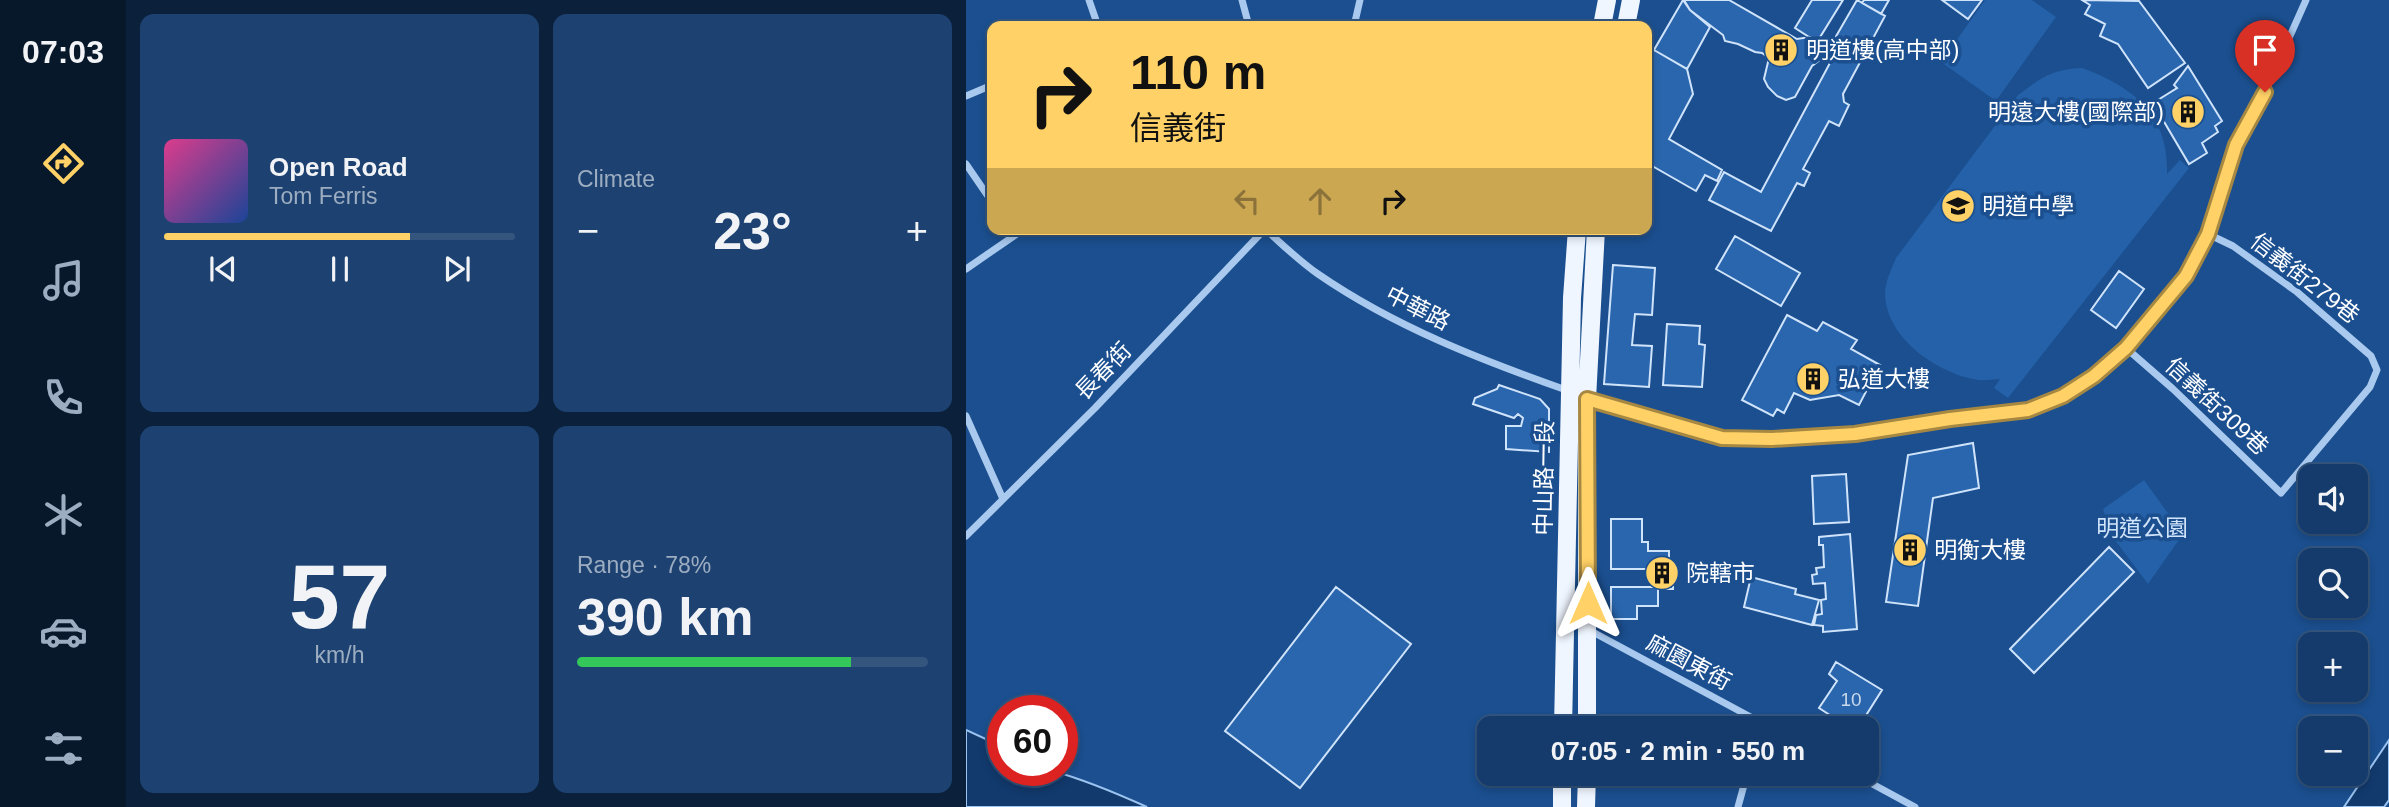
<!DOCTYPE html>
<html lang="en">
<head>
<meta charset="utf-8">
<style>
  body { margin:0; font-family:Helvetica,"Noto Sans TC",sans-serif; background:#1d4271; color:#f1f3f6; height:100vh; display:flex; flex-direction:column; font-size:26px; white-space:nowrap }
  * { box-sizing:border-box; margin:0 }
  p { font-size:23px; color:#9dadc1 }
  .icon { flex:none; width:38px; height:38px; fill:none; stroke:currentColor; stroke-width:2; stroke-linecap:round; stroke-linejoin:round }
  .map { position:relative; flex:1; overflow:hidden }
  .sheet { display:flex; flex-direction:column; gap:14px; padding:14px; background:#0b203b; width:840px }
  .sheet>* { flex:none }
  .top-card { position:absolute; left:21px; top:21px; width:665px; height:214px; border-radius:14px; box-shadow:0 4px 10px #0003,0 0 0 2px #33557e; background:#ffd166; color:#111; overflow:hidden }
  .fabs { position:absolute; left:1332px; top:464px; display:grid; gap:14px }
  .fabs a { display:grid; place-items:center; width:70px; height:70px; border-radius:14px; background:#143b6b; box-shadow:0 4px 10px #0003,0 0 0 2px #33557e; font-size:35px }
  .speed { position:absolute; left:21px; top:695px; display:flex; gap:14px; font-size:35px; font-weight:700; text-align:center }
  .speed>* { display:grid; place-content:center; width:91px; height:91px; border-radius:50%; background:#143b6b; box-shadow:0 4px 10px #0003,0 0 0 2px #33557e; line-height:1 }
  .speed .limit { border:10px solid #d22; background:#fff; color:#111 }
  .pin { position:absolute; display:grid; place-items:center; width:60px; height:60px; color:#fff; margin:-72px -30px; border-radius:50% 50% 50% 0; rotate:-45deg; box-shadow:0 0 7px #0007 }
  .pin .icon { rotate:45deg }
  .me { position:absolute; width:77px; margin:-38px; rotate:0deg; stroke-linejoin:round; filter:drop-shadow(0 0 5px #0008) }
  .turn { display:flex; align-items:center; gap:24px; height:147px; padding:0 28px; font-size:32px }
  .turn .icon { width:91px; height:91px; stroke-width:2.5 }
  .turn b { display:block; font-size:49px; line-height:60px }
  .lanes { display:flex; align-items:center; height:66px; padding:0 28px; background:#0003; justify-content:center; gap:35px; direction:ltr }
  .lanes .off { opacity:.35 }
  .big { font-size:52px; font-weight:600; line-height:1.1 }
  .sheet .card { flex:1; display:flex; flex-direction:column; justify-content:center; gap:10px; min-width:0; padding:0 24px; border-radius:14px; background:#1d4271 }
  .sheet .dial { align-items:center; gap:0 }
  .dial b { font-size:91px; line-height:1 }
  .song { display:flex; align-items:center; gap:21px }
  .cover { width:84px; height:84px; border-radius:10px; background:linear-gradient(135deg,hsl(330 70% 55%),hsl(220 70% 35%)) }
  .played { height:7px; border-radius:4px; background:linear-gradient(90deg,#ffd166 70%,#33557e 70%) }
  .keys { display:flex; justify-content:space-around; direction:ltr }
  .heat { display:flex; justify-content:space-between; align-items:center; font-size:38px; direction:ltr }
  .charge { height:10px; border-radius:5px; background:linear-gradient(90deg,#34c759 78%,#33557e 0) }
  .sheet .tiles { flex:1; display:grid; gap:14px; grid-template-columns:repeat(2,1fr) }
  .trip { position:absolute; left:511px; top:716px; width:402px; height:70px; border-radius:14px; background:#143b6b; box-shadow:0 4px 10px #0003,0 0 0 2px #33557e; font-weight:600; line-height:70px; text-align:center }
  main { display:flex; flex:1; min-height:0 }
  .tab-bar { display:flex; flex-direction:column; width:126px; justify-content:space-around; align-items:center; background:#08182b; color:#9dadc1 }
  .tab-bar .icon { width:49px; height:49px }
  .tab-bar .active { color:#ffd166 }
  .tab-bar b { font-size:32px; color:#f1f3f6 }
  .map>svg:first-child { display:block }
  .green { fill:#2461a8 }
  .water { fill:#123a6d; stroke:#9cc4f0; stroke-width:2 }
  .building { fill:#2a66ad; stroke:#cfe3fa; stroke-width:2 }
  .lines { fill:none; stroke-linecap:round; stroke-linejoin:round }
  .street { stroke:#a9c9ee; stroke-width:7 }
  .primary { stroke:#f0f6ff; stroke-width:18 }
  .route-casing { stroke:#a68842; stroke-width:18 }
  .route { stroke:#ffd166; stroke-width:12 }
  .labels { text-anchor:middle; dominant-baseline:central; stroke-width:7; stroke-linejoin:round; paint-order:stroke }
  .number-label { font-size:19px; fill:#cad9ea }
  .poi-label { font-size:23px; fill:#fff; stroke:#1b4f8f; text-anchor:start }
  .street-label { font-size:23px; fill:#fff; stroke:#1b4f8f }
  .park-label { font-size:23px; fill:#cfe3fa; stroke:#1b4f8f }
</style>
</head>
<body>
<main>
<nav class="tab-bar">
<b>07:03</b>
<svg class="icon active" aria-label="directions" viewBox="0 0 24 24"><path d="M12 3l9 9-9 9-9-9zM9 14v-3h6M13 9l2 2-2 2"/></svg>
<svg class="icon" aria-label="music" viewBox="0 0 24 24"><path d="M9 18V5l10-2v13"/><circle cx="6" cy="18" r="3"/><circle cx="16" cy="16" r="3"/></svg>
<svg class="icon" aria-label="phone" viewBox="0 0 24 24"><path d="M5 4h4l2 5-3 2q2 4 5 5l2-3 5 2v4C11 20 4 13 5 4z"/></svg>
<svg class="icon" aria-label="climate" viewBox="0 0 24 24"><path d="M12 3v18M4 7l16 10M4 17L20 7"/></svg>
<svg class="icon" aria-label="car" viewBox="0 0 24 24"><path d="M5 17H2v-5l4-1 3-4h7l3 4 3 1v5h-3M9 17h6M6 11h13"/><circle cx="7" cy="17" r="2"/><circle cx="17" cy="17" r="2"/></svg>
<svg class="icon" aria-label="filters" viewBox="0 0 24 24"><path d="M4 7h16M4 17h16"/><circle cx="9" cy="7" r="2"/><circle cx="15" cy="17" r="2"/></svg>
</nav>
<section class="sheet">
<div class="tiles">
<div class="card">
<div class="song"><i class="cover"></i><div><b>Open Road</b><p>Tom Ferris</p></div></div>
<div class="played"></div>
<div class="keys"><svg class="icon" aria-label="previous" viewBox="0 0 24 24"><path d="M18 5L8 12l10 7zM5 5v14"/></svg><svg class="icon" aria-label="pause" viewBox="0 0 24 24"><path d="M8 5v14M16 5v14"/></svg><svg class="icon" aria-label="next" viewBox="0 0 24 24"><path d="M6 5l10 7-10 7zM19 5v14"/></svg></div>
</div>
<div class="card"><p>Climate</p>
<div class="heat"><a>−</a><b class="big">23°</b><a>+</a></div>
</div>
<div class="card dial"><b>57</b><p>km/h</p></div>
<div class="card"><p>Range · 78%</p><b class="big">390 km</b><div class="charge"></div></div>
</div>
</section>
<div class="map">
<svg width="1423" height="807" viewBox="0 0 1423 807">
  <rect width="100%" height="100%" fill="#1b4f8f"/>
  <path class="green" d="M1019 0H1066L1090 17 1030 101 975 62Z
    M1116 68C1168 87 1203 115 1201 174L1214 160 1223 168 1042 398 1028 388 1034 379C1027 379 1019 381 1012 380 973 374 920 339 919 294 919 282 925 270 930 258L1052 95C1075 78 1086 69 1116 68Z
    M1178 480 1217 534 1182 584 1146 536 1137 509Z"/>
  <path class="water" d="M0 730 37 747V770C52 770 72 767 87 771 119 780 150 793 181 807H0Z
    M1423 740V800L1418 807H1378Z"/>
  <path class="building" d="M717 0 724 10 744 27 721 69 688 50Z
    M718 0H763L831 39 844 37 850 41 848 47 854 60 846 66 829 97 820 100 811 96 802 87 798 79 803 58 796 53 789 52 772 44 759 41 757 35 724 10Z
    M846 0H877L851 42 829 28Z
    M891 0 919 16 877 94 878 102 883 105 873 126 863 121 837 169 844 173 838 186 831 183 805 231 743 200 758 172 795 192 872 48 865 45Z
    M898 0H923L915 14 896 3Z
    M976 0H1016L1002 19Z
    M1116 0 1173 1 1219 63 1182 88 1152 44 1134 36 1139 24 1119 14 1124 5Z
    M688 50 721 69 727 94 703 139 756 170 751 181 739 175 730 191 681 163V63Z
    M1222 66 1256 121 1249 126 1252 132 1236 143 1241 153 1223 164 1187 103 1211 88 1208 85Z
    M769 236 834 273 815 306 750 269Z
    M647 265 689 268 686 315 669 314 666 345 686 346 683 387 638 384Z
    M1153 271 1178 289 1150 328 1125 310Z
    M821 315 851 331 857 322 891 340 885 349 914 365 893 405 873 395 844 400 828 393 818 413 811 409 807 416 776 400Z
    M701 324 734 326 733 344 739 345 736 387 697 385Z
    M533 385 574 399 583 409V452L540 449V426H555L557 418 552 414 548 418 507 404 509 398 531 389Z
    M1007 443 1013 488 967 498 952 606 920 602 942 455Z
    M880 474 883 522 848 524 846 476Z
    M645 519H676V542H682V551H703V564H707V589H692V606H671V619H645V587H686V569H645Z
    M884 534 891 629 857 632V626L848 625 850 615 856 614 855 600 860 599 859 583 847 584 846 575 851 574 850 568 858 567 857 545H853V537Z
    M1143 547 1168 572 1068 673 1044 649Z
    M785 577 830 589 829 594 853 600 846 625 778 607Z
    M370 587 445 644 334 788 259 731Z
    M870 662 916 690 892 728H884L853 708 871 681 863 674Z"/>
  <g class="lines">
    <path class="street" d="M123 0 132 26
      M276 0 283 26
      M388 26 394 0
      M0 96 26 85
      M0 164 26 202
      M299 229C316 244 333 261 352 274 429 327 515 360 603 391
      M0 269 58 229
      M1160 348 1207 389 1315 493 1404 387 1411 370 1405 356 1331 292 1267 246 1242 234
      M624 400 703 425 756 438 806 439 889 434 984 419 1062 410 1097 396 1128 376 1160 348 1220 276 1242 234 1270 145 1299 92 1340 0
      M0 416 37 499
      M0 536 129 408 299 229
      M623 630 805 728
      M888 774 949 807
      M772 807 781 774"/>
    <path class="primary" d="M636 26 641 0
      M660 26 665 0
      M597 728 606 298 611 229
      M621 728V399L630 229
      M596 807V774
      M620 807 621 774"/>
  </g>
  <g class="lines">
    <g class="route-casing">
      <path id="route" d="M622 603 621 399 756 438 806 439 889 434 984 419 1062 410 1097 396 1128 376 1160 348 1220 276 1242 234 1270 145 1299 92"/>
    </g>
    <use href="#route" class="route"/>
  </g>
  <defs>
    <g id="building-disc" transform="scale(1.75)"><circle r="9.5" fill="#ffd166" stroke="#1b4f8f"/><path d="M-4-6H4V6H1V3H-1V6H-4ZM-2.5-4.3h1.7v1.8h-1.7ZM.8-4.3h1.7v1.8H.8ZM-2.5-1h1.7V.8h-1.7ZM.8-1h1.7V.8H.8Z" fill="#111"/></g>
    <g id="school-disc" transform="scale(1.75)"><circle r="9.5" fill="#ffd166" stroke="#1b4f8f"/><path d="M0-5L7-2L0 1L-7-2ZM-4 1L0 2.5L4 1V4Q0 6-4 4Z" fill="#111"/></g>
  </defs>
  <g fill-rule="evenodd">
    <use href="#building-disc" x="815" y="50"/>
    <use href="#building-disc" x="1222" y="112"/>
    <use href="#school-disc" x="992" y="206"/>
    <use href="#building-disc" x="847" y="379"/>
    <use href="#building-disc" x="944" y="550"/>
    <use href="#building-disc" x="696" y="573"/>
  </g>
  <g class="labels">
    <g class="number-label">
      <text x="885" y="699">10</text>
    </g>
    <g class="poi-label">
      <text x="840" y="50">明道樓(高中部)</text>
      <text x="1198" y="112" text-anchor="end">明遠大樓(國際部)</text>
      <text x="1016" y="206">明道中學</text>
      <text x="872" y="379">弘道大樓</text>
      <text x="968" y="550">明衡大樓</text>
      <text x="720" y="573">院轄市</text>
    </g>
    <g class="street-label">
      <text transform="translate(1339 278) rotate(38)">信義街279巷</text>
      <text transform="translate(452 308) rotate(27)">中華路</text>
      <text transform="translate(137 371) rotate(-46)">長春街</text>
      <text transform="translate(1251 406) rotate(43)">信義街309巷</text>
      <text transform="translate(578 478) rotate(-89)">中山路一段</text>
      <text transform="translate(723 662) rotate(28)">麻園東街</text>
    </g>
    <g class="park-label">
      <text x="1176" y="528">明道公園</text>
    </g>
  </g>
</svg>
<div class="fabs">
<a><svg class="icon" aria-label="sound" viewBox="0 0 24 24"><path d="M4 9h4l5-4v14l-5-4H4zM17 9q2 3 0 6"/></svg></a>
<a><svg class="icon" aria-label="search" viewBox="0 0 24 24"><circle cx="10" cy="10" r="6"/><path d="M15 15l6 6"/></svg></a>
<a>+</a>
<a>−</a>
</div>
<div class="speed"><div class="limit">60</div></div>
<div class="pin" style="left:1299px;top:92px;background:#d93025"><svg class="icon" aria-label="arrive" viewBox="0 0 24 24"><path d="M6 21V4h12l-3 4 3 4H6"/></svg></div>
<svg class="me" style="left:622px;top:603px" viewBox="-20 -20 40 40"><path d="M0-17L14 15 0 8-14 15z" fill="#ffd166" stroke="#fff" stroke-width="4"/></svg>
<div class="trip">07:05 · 2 min · 550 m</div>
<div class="top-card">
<div class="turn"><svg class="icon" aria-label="right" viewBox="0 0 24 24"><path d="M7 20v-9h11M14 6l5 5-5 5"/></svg><div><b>110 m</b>信義街</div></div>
<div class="lanes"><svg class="icon off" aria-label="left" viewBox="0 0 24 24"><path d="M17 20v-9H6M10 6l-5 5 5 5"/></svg><svg class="icon off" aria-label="ahead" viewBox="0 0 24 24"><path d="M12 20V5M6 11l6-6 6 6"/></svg><svg class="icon" aria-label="right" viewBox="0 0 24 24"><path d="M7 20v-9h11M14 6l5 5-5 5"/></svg></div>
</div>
</div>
</main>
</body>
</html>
